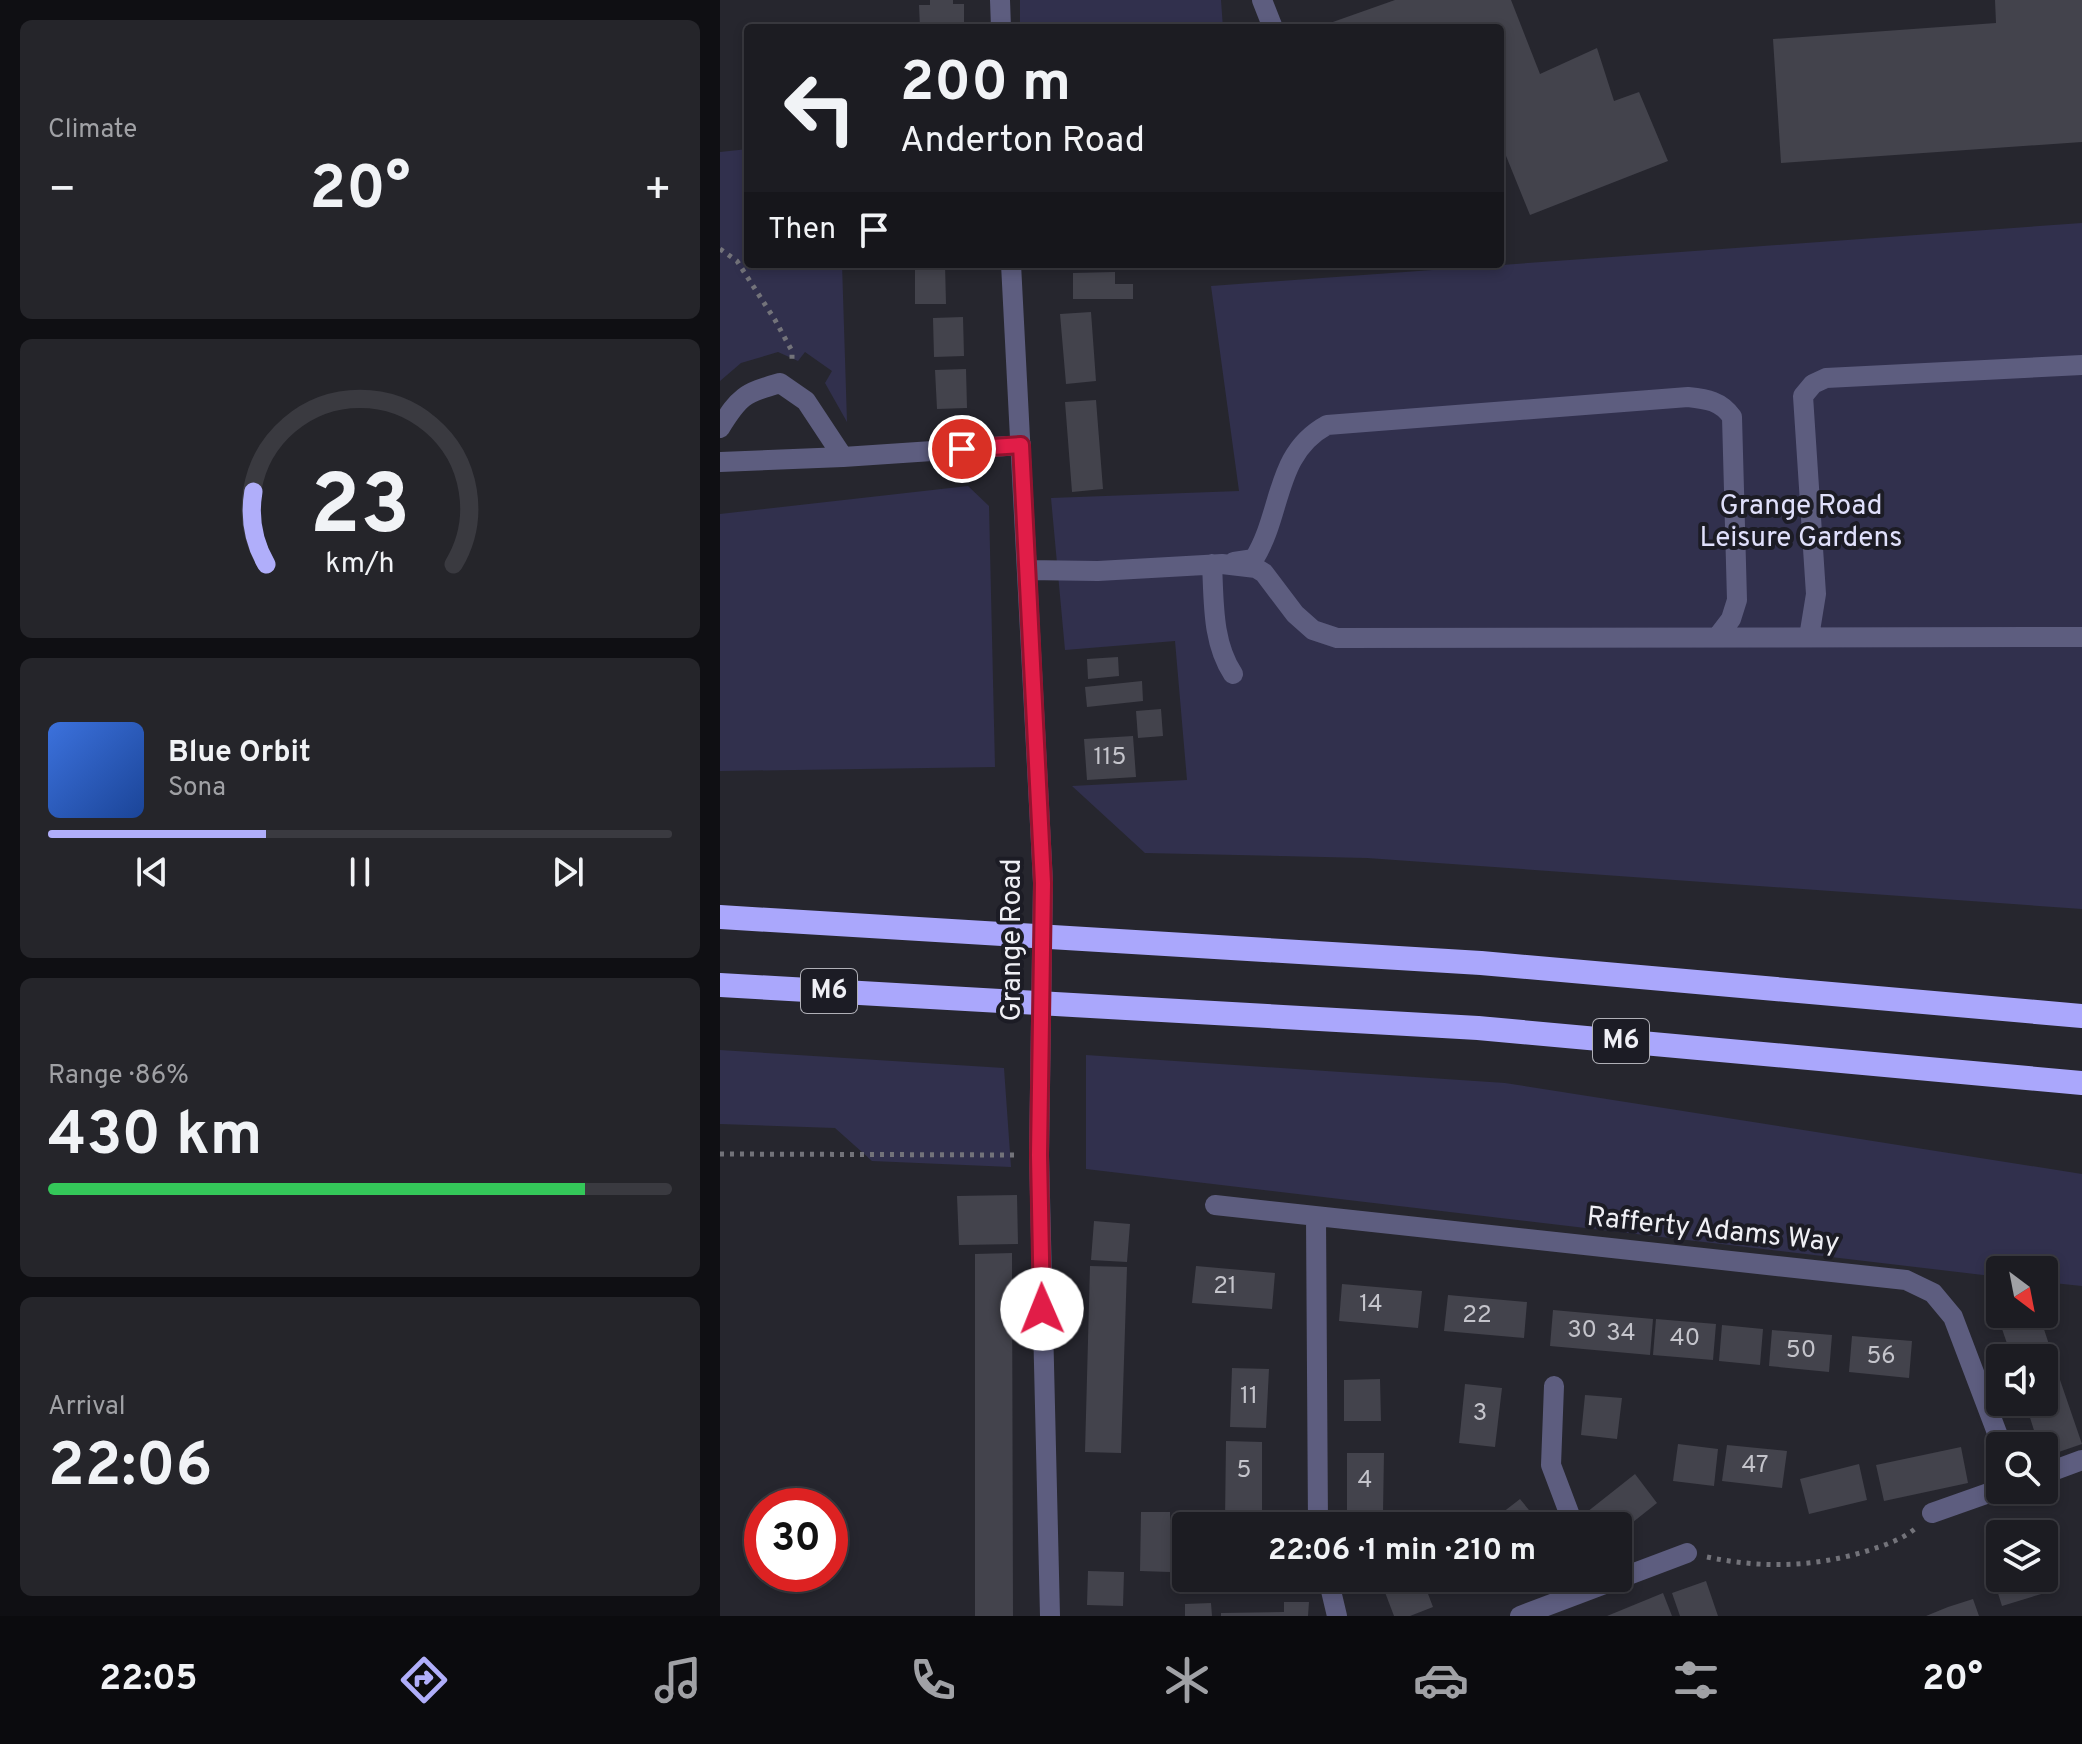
<!DOCTYPE html>
<html lang="en">
<head>
<meta charset="utf-8">
<style>
  body { margin:0; font-family:Overpass,sans-serif; background:#25252a; color:#f1f3f6; height:100vh; display:flex; flex-direction:column; font-size:30px; white-space:nowrap }
  * { box-sizing:border-box; margin:0 }
  p { font-size:26px; color:#a0a1a5 }
  .icon { flex:none; width:44px; height:44px; fill:none; stroke:currentColor; stroke-width:2; stroke-linecap:round; stroke-linejoin:round }
  .map { position:relative; flex:1; overflow:hidden }
  .sheet { display:flex; flex-direction:column; gap:20px; padding:20px; background:#0f0f13; width:720px }
  .sheet>* { flex:none }
  .top-card { position:absolute; left:24px; top:24px; width:760px; height:244px; border-radius:8px; box-shadow:0 4px 12px #0003,0 0 0 2px #3a3a40; background:#1c1c22; color:#f1f3f6; overflow:hidden }
  .needle { width:52px; rotate:148deg }
  .buttons { position:absolute; left:1266px; top:1256px; display:grid; gap:16px }
  .buttons a { display:grid; place-items:center; width:72px; height:72px; border-radius:8px; background:#1c1c22; box-shadow:0 4px 12px #0003,0 0 0 2px #3a3a40; font-size:40px }
  .speed { position:absolute; left:24px; top:1488px; display:flex; gap:16px; font-size:40px; font-weight:700; text-align:center }
  .speed>* { display:grid; place-content:center; width:104px; height:104px; border-radius:50%; background:#1c1c22; box-shadow:0 4px 12px #0003,0 0 0 2px #3a3a40; line-height:1 }
  .speed .limit { border:12px solid #d22; background:#fff; color:#111 }
  .pin { position:absolute; display:grid; place-items:center; width:68px; height:68px; color:#fff; margin:-34px; border:4px solid #fff; border-radius:50%; box-shadow:0 2px 8px #0007 }
  .me { position:absolute; width:88px; margin:-44px; rotate:359deg; stroke-linejoin:round; filter:drop-shadow(0 0 6px #0008) }
  .turn { display:flex; align-items:center; gap:28px; height:168px; padding:0 24px; font-size:36px }
  .turn .icon { width:104px; height:104px; stroke-width:2.5 }
  .turn b { display:block; font-size:56px; line-height:68px }
  .then { display:flex; align-items:center; height:76px; padding:0 24px; background:#0003; gap:16px; font-size:30px }
  .big { font-size:60px; font-weight:700; line-height:1.1 }
  .sheet .card { flex:1; display:flex; flex-direction:column; justify-content:center; gap:12px; min-width:0; padding:0 28px; border-radius:12px; background:#25252a }
  .sheet .dial { align-items:center; gap:0 }
  .dial svg { height:208px; overflow:visible; fill:none; stroke:#3a3a40; stroke-width:7; stroke-linecap:round; text-anchor:middle }
  .dial text { fill:#f1f3f6; stroke:none }
  .song { display:flex; align-items:center; gap:24px }
  .cover { width:96px; height:96px; border-radius:12px; background:linear-gradient(135deg,hsl(220 70% 55%),hsl(220 70% 35%)) }
  .played { height:8px; border-radius:4px; background:linear-gradient(90deg,#b0aefa 35%,#3a3a40 35%) }
  .keys { display:flex; justify-content:space-around; direction:ltr }
  .heat { display:flex; justify-content:space-between; align-items:center; font-size:44px; direction:ltr }
  .charge { height:12px; border-radius:6px; background:linear-gradient(90deg,#34c759 86%,#3a3a40 0) }
  .trip { position:absolute; left:452px; top:1512px; width:460px; height:80px; border-radius:8px; background:#1c1c22; box-shadow:0 4px 12px #0003,0 0 0 2px #3a3a40; font-weight:700; line-height:80px; text-align:center }
  .tabs { display:flex; height:128px; justify-content:space-around; align-items:center; background:#0b0b0e; color:#a0a1a5 }
  .tabs .icon { width:56px; height:56px }
  .tabs .on { color:#b0aefa }
  .tabs b { font-size:36px; color:#f1f3f6 }
  main { display:flex; flex:1; min-height:0 }
  .map>svg:first-child { display:block }
  .green { fill:#31304d }
  .building { fill:#43434c }
  .lines { fill:none; stroke-linecap:round; stroke-linejoin:round }
  .path { stroke:#73737a; stroke-width:5; stroke-dasharray:4 6; stroke-linecap:butt }
  .minor { stroke:#5d5d7f; stroke-width:20 }
  .highway { stroke:#aaa7fc; stroke-width:24 }
  .route-casing { stroke:#92132f; stroke-width:20 }
  .route { stroke:#e11d48; stroke-width:14 }
  .labels { text-anchor:middle; dominant-baseline:central; stroke-width:8; stroke-linejoin:round; paint-order:stroke }
  .number-label { font-size:24px; fill:#c4c4cb }
  .shield { fill:#1c1c25; stroke:#b0b0b7; stroke-width:2 }
  .shield-label { font-size:26px; font-weight:bold; fill:#efeff5 }
  .park-label { font-size:28px; fill:#e0e0fb; stroke:#1c1c25 }
  .street-label { font-size:28px; fill:#efeff5; stroke:#1c1c25 }
</style>
</head>
<body>
<main>
<section class="sheet">
<div class="card"><p>Climate</p>
<div class="heat"><a>−</a><b class="big">20°</b><a>+</a></div>
</div>
<div class="card dial"><svg viewBox="0 0 100 80">
<path d="M14 69A42 42 0 1 1 86 69"/>
<path d="M14 69A42 42 0 0 1 9 41" stroke="#b0aefa"/>
<text x="50" y="56" font-size="32" font-weight="700">23</text>
<text x="50" y="72" font-size="11">km/h</text>
</svg></div>
<div class="card">
<div class="song"><i class="cover"></i><div><b>Blue Orbit</b><p>Sona</p></div></div>
<div class="played"></div>
<div class="keys"><svg class="icon" aria-label="previous" viewBox="0 0 24 24"><path d="M18 5L8 12l10 7zM5 5v14"/></svg><svg class="icon" aria-label="pause" viewBox="0 0 24 24"><path d="M8 5v14M16 5v14"/></svg><svg class="icon" aria-label="next" viewBox="0 0 24 24"><path d="M6 5l10 7-10 7zM19 5v14"/></svg></div>
</div>
<div class="card"><p>Range · 86%</p><b class="big">430 km</b><div class="charge"></div></div>
<div class="card"><p>Arrival</p><b class="big">22:06</b></div>
</section>
<div class="map">
<svg width="1362" height="1616" viewBox="0 0 1362 1616">
  <rect width="100%" height="100%" fill="#26262e"/>
  <path class="green" d="M300 0H501L503 28H300Z
    M28 149V264H122L127 422 105 383 112 371 85 352 78 361 58 352 21 363 0 381V152Z
    M1362 223V909L647 858 425 853 352 786 467 780 455 641 345 650 331 498 519 491 491 286Z
    M248 486 269 506 275 767 0 771V514Z
    M0 1050 284 1068 291 1167 152 1161 115 1128 0 1124Z
    M366 1055 785 1083 1362 1174V1286L1324 1282V1270H1280V1277L366 1169Z"/>
  <path class="building" d="M210 0H233V4H244V28H200L199 5H210Z
    M675 0H791L820 74 877 48 894 101 919 92 948 161 810 215 780 141V28H612L610 23Z
    M1275 0H1362V142L1061 163 1053 39 1276 23Z
    M195 264H225L226 304H195Z
    M395 272V284H413V299H353V273Z
    M371 312 376 381 346 384 340 314Z
    M243 317 244 356 214 357 213 318Z
    M246 369 247 408 217 409 215 370Z
    M376 400 383 489 352 492 345 402Z
    M398 657 399 676 368 679 367 659Z
    M422 681 423 701 367 707 365 687Z
    M441 709 443 736 418 738 416 711Z
    M413 736 416 777 367 780 364 739Z
    M297 1195 298 1244 239 1245 237 1196Z
    M374 1221 410 1224 407 1262 371 1260Z
    M292 1253 293 1616H255V1254Z
    M370 1266 407 1267 401 1453 365 1452Z
    M476 1266 555 1273 552 1309 472 1303Z
    M622 1284 702 1291 698 1328 619 1321Z
    M728 1295 807 1302 804 1338 724 1331Z
    M833 1310 933 1319 930 1355 830 1346Z
    M1319 1314 1338 1372 1324 1377V1358H1292L1281 1326Z
    M936 1319 996 1324 993 1360 933 1355Z
    M1002 1325 1043 1329 1040 1365 999 1361Z
    M1052 1330 1112 1335 1109 1372 1049 1366Z
    M1132 1336 1192 1341 1189 1378 1129 1372Z
    M512 1368 549 1369 546 1428 510 1427Z
    M1339 1377 1362 1444 1324 1457V1446H1319L1305 1402H1324V1382Z
    M660 1379 661 1421H624V1380Z
    M745 1384 782 1388 775 1447 739 1443Z
    M865 1395 902 1398 897 1439 861 1435Z
    M506 1441 542 1442V1521H505Z
    M958 1444 998 1449 994 1486 953 1481Z
    M1007 1445 1067 1451 1062 1488 1002 1481Z
    M1241 1447 1248 1483 1164 1501 1156 1465Z
    M627 1453H664L663 1512H627Z
    M1139 1464 1147 1500 1089 1514 1080 1479Z
    M915 1474 937 1503 898 1534V1526H879L867 1512Z
    M800 1499 822 1526H771L769 1523Z
    M421 1512H450V1572L420 1571Z
    M1280 1554V1578H1323L1328 1592 1282 1606 1267 1558Z
    M368 1571 404 1572 403 1606 367 1605Z
    M687 1578H702L713 1607 690 1616H674L663 1587Z
    M726 1578H759L739 1594Z
    M986 1581 998 1616H960L952 1593Z
    M943 1593 952 1616H887Z
    M1253 1599 1259 1616H1206L1228 1607Z
    M564 1602H589L588 1616H501V1613L564 1612Z
    M491 1603 492 1616H465V1604Z"/>
  <g class="lines">
    <path class="path" d="M0 249 17 261 55 320 72 351V363
      M0 1154 295 1155
      M987 1557C1044 1569 1099 1567 1153 1549 1168 1544 1185 1538 1197 1527"/>
    <path class="minor" d="M280 0 281 28
      M542 0 553 28
      M291 264 323 883 319 1155 330 1616
      M0 428C19 397 24 393 60 383L86 401 123 457
      M0 462 123 457 301 445
      M514 562 534 559C563 512 554 454 607 425L968 397C987 399 1001 401 1012 417L1017 600 1011 619 998 636
      M492 564C494 602 492 642 513 674
      M307 570 378 571 502 564 536 568 544 573 575 614 593 630 617 638 1362 637
      M1089 637 1096 594 1083 396 1093 384 1106 378 1362 365
      M495 1205 1186 1280 1213 1293 1233 1317 1282 1446
      M596 1217 598 1526
      M834 1386 831 1465 854 1526
      M1324 1474 1362 1460
      M1212 1513 1280 1489
      M608 1578 617 1616
      M800 1616 967 1553"/>
    <path class="highway" d="M0 917 761 963 1362 1016
      M0 985 758 1028 1362 1083"/>
  </g>
  <g class="lines">
    <g class="route-casing">
      <path id="route" d="M242 449 301 445 323 883 319 1155 322 1309"/>
    </g>
    <use href="#route" class="route"/>
  </g>
  <g class="labels">
    <g class="number-label">
      <text x="390" y="758">115</text>
      <text x="505" y="1287">21</text>
      <text x="651" y="1305">14</text>
      <text x="757" y="1316">22</text>
      <text x="862" y="1331">30</text>
      <text x="901" y="1334">34</text>
      <text x="965" y="1339">40</text>
      <text x="1081" y="1351">50</text>
      <text x="1161" y="1357">56</text>
      <text x="529" y="1397">11</text>
      <text x="760" y="1414">3</text>
      <text x="1035" y="1466">47</text>
      <text x="524" y="1471">5</text>
      <text x="645" y="1481">4</text>
    </g>
    <g class="shield">
      <rect x="81" y="969" width="56" height="44" rx="6"/>
      <rect x="873" y="1019" width="56" height="44" rx="6"/>
    </g>
    <g class="shield-label">
      <text x="109" y="991">M6</text>
      <text x="901" y="1041">M6</text>
    </g>
    <g class="park-label">
      <text x="1081" y="507">Grange Road<tspan x="1081" dy="32">Leisure Gardens</tspan></text>
    </g>
    <g class="street-label">
      <text transform="translate(293 940) rotate(-90)">Grange Road</text>
      <text transform="translate(993 1231) rotate(6)">Rafferty Adams Way</text>
    </g>
  </g>
</svg>
<div class="buttons">
<a><svg class="needle" viewBox="-14 -14 28 28"><path d="M0-13l5 13h-10z" fill="#e53935"/><path d="M0 13l5-13h-10z" fill="#a0a1a5"/></svg></a>
<a><svg class="icon" aria-label="sound" viewBox="0 0 24 24"><path d="M4 9h4l5-4v14l-5-4H4zM17 9q2 3 0 6"/></svg></a>
<a><svg class="icon" aria-label="search" viewBox="0 0 24 24"><circle cx="10" cy="10" r="6"/><path d="M15 15l6 6"/></svg></a>
<a><svg class="icon" aria-label="layers" viewBox="0 0 24 24"><path d="M12 4l9 5-9 5-9-5zM3 14l9 5 9-5"/></svg></a>
</div>
<div class="speed"><div class="limit">30</div></div>
<div class="pin" style="left:242px;top:449px;background:#d93025"><svg class="icon" aria-label="arrive" viewBox="0 0 24 24"><path d="M6 21V4h12l-3 4 3 4H6"/></svg></div>
<svg class="me" style="left:322px;top:1309px" viewBox="-20 -20 40 40"><circle r="19" fill="#fff"/><path d="M0-13L10 11 0 6-10 11z" fill="#e11d48"/></svg>
<div class="trip">22:06 · 1 min · 210 m</div>
<div class="top-card">
<div class="turn"><svg class="icon" aria-label="left" viewBox="0 0 24 24"><path d="M17 20v-9H6M10 6l-5 5 5 5"/></svg><div><b>200 m</b>Anderton Road</div></div>
<div class="then">Then<svg class="icon" aria-label="arrive" viewBox="0 0 24 24"><path d="M6 21V4h12l-3 4 3 4H6"/></svg></div>
</div>
</div>
</main>
<nav class="tabs">
<b>22:05</b>
<svg class="icon on" aria-label="directions" viewBox="0 0 24 24"><path d="M12 3l9 9-9 9-9-9zM9 14v-3h6M13 9l2 2-2 2"/></svg>
<svg class="icon" aria-label="music" viewBox="0 0 24 24"><path d="M9 18V5l10-2v13"/><circle cx="6" cy="18" r="3"/><circle cx="16" cy="16" r="3"/></svg>
<svg class="icon" aria-label="phone" viewBox="0 0 24 24"><path d="M5 4h4l2 5-3 2q2 4 5 5l2-3 5 2v4C11 20 4 13 5 4z"/></svg>
<svg class="icon" aria-label="climate" viewBox="0 0 24 24"><path d="M12 3v18M4 7l16 10M4 17L20 7"/></svg>
<svg class="icon" aria-label="car" viewBox="0 0 24 24"><path d="M5 17H2v-5l4-1 3-4h7l3 4 3 1v5h-3M9 17h6M6 11h13"/><circle cx="7" cy="17" r="2"/><circle cx="17" cy="17" r="2"/></svg>
<svg class="icon" aria-label="filters" viewBox="0 0 24 24"><path d="M4 7h16M4 17h16"/><circle cx="9" cy="7" r="2"/><circle cx="15" cy="17" r="2"/></svg>
<b>20°</b>
</nav>
</body>
</html>
